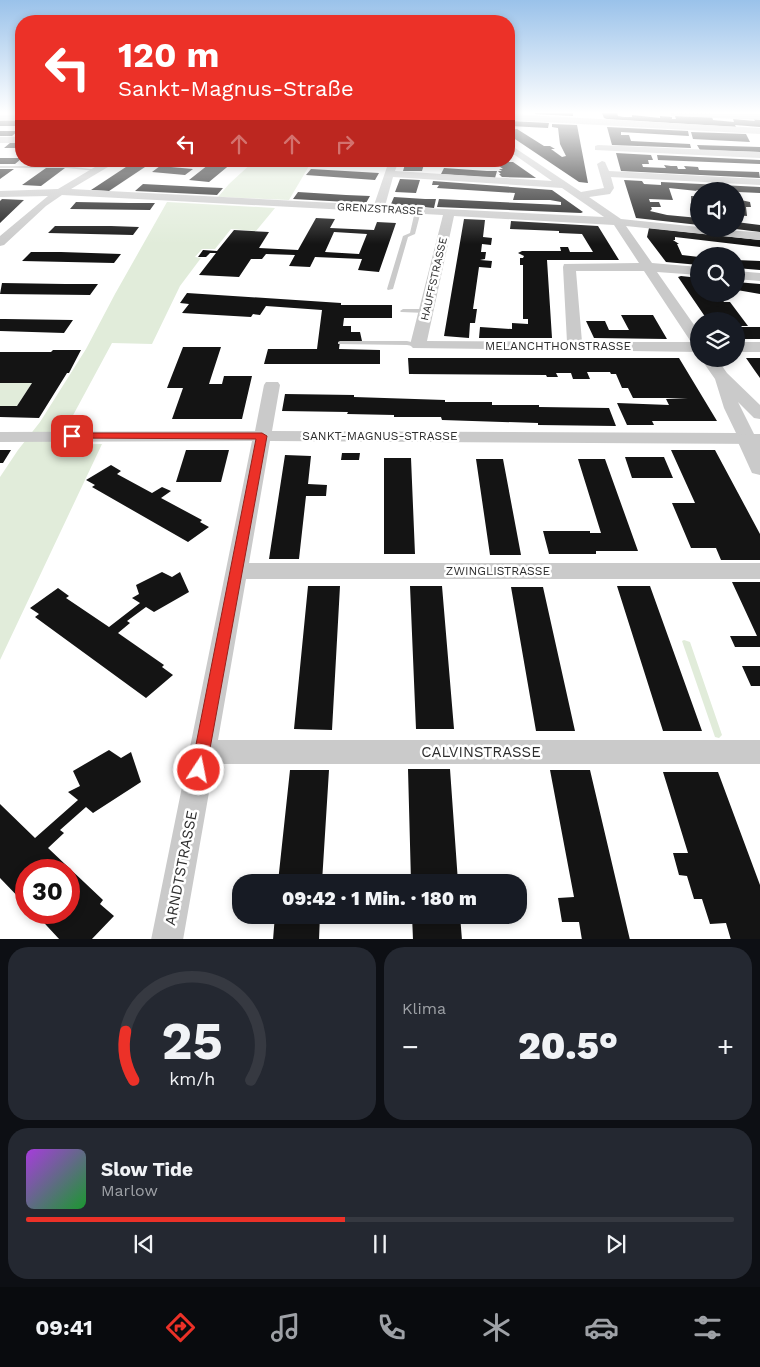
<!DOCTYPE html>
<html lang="de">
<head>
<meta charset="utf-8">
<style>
  body { margin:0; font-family:"Work Sans",sans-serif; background:#242831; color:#f1f3f6; height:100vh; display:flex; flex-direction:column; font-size:19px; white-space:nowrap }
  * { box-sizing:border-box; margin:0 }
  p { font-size:16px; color:#9ea1a6 }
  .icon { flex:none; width:28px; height:28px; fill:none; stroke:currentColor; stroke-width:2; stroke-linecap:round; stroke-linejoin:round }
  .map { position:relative; height:939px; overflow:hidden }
  .sheet { display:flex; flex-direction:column; gap:8px; padding:8px; background:#0d0f14; flex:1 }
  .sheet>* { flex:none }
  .guide { position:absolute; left:15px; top:15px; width:500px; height:152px; border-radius:20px; box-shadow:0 2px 8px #0003; background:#ec3128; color:#fff; overflow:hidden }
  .controls { position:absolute; left:690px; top:182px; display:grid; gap:10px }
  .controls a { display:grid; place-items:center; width:55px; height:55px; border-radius:50%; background:#171b24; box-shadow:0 2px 8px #0003; font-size:25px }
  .speed { position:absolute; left:15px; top:859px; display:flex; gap:10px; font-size:25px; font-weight:700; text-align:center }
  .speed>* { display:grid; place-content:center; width:65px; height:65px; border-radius:50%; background:#171b24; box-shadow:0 2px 8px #0003; line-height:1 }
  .speed .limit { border:8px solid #d22; background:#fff; color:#111 }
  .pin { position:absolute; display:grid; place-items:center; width:42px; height:42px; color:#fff; margin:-21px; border-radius:10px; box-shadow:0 2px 8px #0006 }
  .me { position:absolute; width:55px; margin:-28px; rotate:11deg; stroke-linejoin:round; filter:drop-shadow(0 0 4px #0008) }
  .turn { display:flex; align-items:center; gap:18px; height:105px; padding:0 20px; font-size:22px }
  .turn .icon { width:65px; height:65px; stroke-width:2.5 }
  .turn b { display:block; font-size:35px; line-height:42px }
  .lanes { display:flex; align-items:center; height:48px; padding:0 20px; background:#0003; justify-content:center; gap:25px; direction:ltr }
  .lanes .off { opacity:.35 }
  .big { font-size:38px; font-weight:800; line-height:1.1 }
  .sheet .card { flex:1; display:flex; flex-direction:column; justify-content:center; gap:8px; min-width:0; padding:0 18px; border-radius:20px; background:#242831 }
  .sheet .dial { align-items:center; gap:0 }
  .dial svg { height:130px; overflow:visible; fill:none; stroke:#363941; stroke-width:7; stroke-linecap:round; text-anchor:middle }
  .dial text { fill:#f1f3f6; stroke:none }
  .song { display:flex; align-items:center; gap:15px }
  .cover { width:60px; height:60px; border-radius:8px; background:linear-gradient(135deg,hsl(280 70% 55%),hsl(130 70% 35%)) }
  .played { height:5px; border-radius:2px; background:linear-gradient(90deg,#ec3128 45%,#363941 45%) }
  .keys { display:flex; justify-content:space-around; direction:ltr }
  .heat { display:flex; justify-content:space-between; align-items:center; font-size:28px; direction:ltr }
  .sheet .tiles { flex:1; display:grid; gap:8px; grid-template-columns:1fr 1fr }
  .card:last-child { grid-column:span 2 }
  .trip { position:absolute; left:232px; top:874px; width:295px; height:50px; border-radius:20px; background:#171b24; box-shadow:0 2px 8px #0003; font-weight:800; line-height:50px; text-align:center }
  .tab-bar { display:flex; height:80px; justify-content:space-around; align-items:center; background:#090b0e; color:#9ea1a6 }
  .tab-bar .icon { width:35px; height:35px }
  .tab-bar .selected { color:#ec3128 }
  .tab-bar b { font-size:22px; color:#f1f3f6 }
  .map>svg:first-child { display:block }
  .green { fill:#e1ecda }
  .building { fill:#141414; fill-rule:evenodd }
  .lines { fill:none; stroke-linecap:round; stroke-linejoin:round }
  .service { fill:#cacaca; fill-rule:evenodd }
  .minor { fill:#cacaca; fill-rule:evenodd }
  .tertiary { fill:#cacaca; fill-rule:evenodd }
  .route { fill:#ec3128; stroke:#99201a }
  .labels { text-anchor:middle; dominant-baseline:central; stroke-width:5; stroke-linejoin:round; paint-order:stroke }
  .far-street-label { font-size:11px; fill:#2d2d2d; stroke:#fff }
  .street-label { font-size:12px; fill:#2d2d2d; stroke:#fff }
  .near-street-label { font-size:15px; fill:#2d2d2d; stroke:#fff }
</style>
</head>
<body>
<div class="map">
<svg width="760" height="940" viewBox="0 0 760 940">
  <rect width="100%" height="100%" fill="#fff"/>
  <path class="green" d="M254 161H310L309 166 289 200 218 197 229 184Z
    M167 202 275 208 256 231 231 229 215 249H202L195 257 201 258 180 286 152 344 112 343 57 445 102 444 0 660V477L18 450 40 422 86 349 115 294Z
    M0 383H32L17 406H0Z
    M684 640 690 642 722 735 719 738 715 737 682 641Z"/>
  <path class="building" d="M535 113H573V116L535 114Z
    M602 113H617L618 116 624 117H632V115L660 118V116L672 117V119H676L675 116 712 117 713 120 734 122 733 119 755 121 753 118 760 119V127L735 125 736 127 607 119 604 118Z
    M0 120 21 121V126H0Z
    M509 121 530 122 549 123 548 128 510 126 513 127 509 128Z
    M552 124 577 125 588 183 579 182 509 135V130L517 129 544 146H550L555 149H551L562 157 566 156 560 144 558 128 552 127Z
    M607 127 688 131 689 136 621 132V135H629L631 141 690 144 691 148 612 145Z
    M0 131H18L12 136H0Z
    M691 132 746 134 750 142 693 139Z
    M10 143H21V148H4Z
    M697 145 760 147V152L700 150Z
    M616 153 651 155 653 160H648L649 164H642L643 167 666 168 664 165 671 166H677L678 169H686L684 166 698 167 699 170 759 172 760 178 621 171Z
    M657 155 760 160V164L658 160Z
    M0 158H21V159L15 164H0Z
    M73 161H94L83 167 66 164Z
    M135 161H165L158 166 148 165 109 191 91 190Z
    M213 161 232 163 209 182 189 180Z
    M345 161H382L380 165Z
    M406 161H425L422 171H403Z
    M451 161 513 162 536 178 502 177 499 174H501L498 171H502L499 169H503L499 166H472Z
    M160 166 193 169 185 175 152 172Z
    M46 168H65L41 186 22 185Z
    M444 168 487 171H497L495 178 441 174Z
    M0 169H14L0 179Z
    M311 169 379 173 375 180 306 175Z
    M400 179 420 180 416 193 395 192Z
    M624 180 642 181 644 184 661 185V182L760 187V193L696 190 697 191 669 188 673 200 649 199 650 202H659L661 207H651L652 209 650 211 667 215 699 218V225L636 218Z
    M433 181 552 190 583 212 581 213 437 207 439 199 561 205V202L550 200H513L515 193 437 188 439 185H432Z
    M143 184 200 187 223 188 217 195 135 191Z
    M298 192 346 195 370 196 366 203 293 199Z
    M691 196H699V212L696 211V206L691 205Z
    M394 197 425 199H436L434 208 391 204Z
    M2 199 24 200 0 223V201Z
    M736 199 750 202 751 207H746L747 216 736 215Z
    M76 202 129 203H155L150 210 70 209Z
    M316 218 335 219 330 228 374 230 377 222 396 223 379 272 358 270 362 259 315 257 310 267 289 266 295 255 266 254 262 259H251L239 277 199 275 216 253H210L206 257H198L203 250 217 251 234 230 269 232 259 248 298 250ZM334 232 367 234 359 254 325 252Z
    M464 219 485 220 483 237 492 238 491 245 482 244 481 252H486L485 259 480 260 492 261 491 268 479 267 473 309H477L475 323H470L469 338 444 336Z
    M511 221 598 226 619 260H547L552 338H479L480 327 512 329V323L528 324V319H523V265H520V258H523L524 256 518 253 522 251H561L560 247H568L570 252H593L582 234 559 233V231L510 229Z
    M736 222 760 225V232L736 229Z
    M55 226H111L139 227 133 235 48 233Z
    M649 228 760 240V247L675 237V240H673L679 244H677L682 255 699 257V265L666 262 647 237Z
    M31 252H61L121 254 114 263 22 261Z
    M736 260 760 261V270L736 268Z
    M681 276 699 278V294H718L724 302H730L748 326H740L741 327H760V339H736V321H708L678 277Z
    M736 282 760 284V294L737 290Z
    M2 283 65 284H98L90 295 0 294Z
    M187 293 341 303V305H392V318H344L343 326H351V332H360L362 341H340L339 349 380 350V364H264L268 349H317L322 310 266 306 260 315 253 314 251 317 182 313 189 304 180 303Z
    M621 315H653L667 339 594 338 586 321H605L609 330H629Z
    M0 319H5L73 320 64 333 0 331Z
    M183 347H221L209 384H222L224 376H252L242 419H172L183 388H167Z
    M53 350H81L69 373H67L39 418 0 417V406H17L32 383H0V352H51Z
    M408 358H679L717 421H652L654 425H627L617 403 669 405 666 399 688 398H633L628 388H622L616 374H611L610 372H587L590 379H573L571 373H556L558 377H547L546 375 409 374Z
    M746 358H760V378L755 371Z
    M285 394 354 395V397L445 400V402H492V405H539V407L609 408 616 426 538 425V423L442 420 441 417H394V415L347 414 348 412 282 411Z
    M0 450H11L3 463H0Z
    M186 450H229L221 482H176Z
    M671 450H715L760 534V560H721L716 548H691L672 503H695Z
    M342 453H360L359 460H341Z
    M285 455 311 456 308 484 327 485 326 496H306L299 559H269Z
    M625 457H664L673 478H632Z
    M384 458H411L415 554H384Z
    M476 459H503L521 555H490Z
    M578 459H605L638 551H596V554H549L543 531H590V533H601Z
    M111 465 121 471 117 474 152 493 162 487 171 491 161 498 202 520 200 522 209 527 188 542 92 487 95 485 86 480Z
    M162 572 172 577 180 572 189 592 154 612 146 607 127 621 130 623 118 633 164 665 162 667 173 675 146 698 35 617 39 614 30 608 58 588 69 596 66 598 109 627 140 603 132 598 139 594 136 585Z
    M732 582H760V647H735L730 636H757Z
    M308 586H340L332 730 294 729Z
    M410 586H442L454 729H416Z
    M617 586H650L702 731H663Z
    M511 587H543L575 731H536Z
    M742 666H760V686H751Z
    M109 750 121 758 131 752 141 782 93 813 86 807 60 830 64 833 48 848 103 900 100 904 114 916 91 940H60L34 912H69V870H26V905L0 878V804L35 838 78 800 68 792 80 786 73 771Z
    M408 769H450L458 882H411Z
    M290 770H329L322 882H278Z
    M550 770H590L630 940H582L579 922H562L558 898 574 897Z
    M663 772H718L760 885V940H731L726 923 710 924 702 899H694L687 876 679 875 673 853H688Z
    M275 915H320L319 940H273Z
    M412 915H460L462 940H413Z"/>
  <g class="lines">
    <path class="service" d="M0 166H66L99 170 97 171 66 168H0Z
      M418 209 421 211 415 234 408 237 393 289 388 290 387 289 403 236 410 233 415 211Z
      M403 309H426L429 311 426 313 401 312 400 311Z
      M340 341H407L420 344 422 345 418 347 407 345 338 344V342Z"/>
    <path class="minor" d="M671 113 760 114V120L674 116H671Z
      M509 114 760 128V134L509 120Z
      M0 115H21V120L0 121Z
      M0 137H21V143H0Z
      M509 144 581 192 604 188 597 164 602 161 605 162 609 171 760 179V185L611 177 614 188 610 194 589 197 621 219 699 227V229L760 232V240L626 226 652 263 699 267V275L657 272 699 332V352L413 348 410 345 443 215 62 195 46 206 4 245 0 246V236L48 196 0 197V191L58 189 105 161H118L71 189 374 205 389 161 398 163 395 171 552 181 509 151ZM393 177 562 188 604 217 385 206ZM454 216 614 225 639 263 564 264 563 267 567 342 427 341ZM576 271H644L691 342H582Z
      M598 145 760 152V158L595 150V146Z
      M736 271 760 273V281L736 279Z
      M736 342H760V352H736Z
      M701 359H717L727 373 760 405V419L754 418 738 402 754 434H760V444L270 441 249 563H760V579H246L218 740H760V764H214L183 940H151L252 441 0 442V432L255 431 264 385 266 382H278L280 385 272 431 736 433 724 408 715 379Z"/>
    <path class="tertiary" d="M748 434 756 435 760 443V475L752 473 737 440 740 435Z"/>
  </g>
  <linearGradient id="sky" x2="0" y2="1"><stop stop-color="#9ac2ea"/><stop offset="0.46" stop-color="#fff"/><stop offset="1" stop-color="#fff" stop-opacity="0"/></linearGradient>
  <rect width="760" height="244" fill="url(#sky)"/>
  <path class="route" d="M72 433H262L267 436 205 776 199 778 193 776 191 770 256 439 68 438 67 436Z"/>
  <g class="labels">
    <g class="far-street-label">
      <text transform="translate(380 209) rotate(3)">GRENZSTRASSE</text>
      <text transform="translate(434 279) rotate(-77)">HAUFFSTRASSE</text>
    </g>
    <g class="street-label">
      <text x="558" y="346">MELANCHTHONSTRASSE</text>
      <text x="380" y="436">SANKT-MAGNUS-STRASSE</text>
      <text x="498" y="571">ZWINGLISTRASSE</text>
    </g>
    <g class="near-street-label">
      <text x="481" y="752">CALVINSTRASSE</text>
      <text transform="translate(181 868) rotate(-79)">ARNDTSTRASSE</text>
    </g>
  </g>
</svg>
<div class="controls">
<a><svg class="icon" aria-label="sound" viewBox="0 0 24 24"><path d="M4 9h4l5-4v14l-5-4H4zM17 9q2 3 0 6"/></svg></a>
<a><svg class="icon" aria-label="search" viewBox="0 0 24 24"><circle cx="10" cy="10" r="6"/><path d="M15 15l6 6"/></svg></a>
<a><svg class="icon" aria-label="layers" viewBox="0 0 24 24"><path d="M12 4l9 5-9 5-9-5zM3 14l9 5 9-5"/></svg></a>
</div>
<div class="speed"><div class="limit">30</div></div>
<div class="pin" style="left:72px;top:436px;background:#d93025"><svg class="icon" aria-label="arrive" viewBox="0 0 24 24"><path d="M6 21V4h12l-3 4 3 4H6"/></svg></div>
<svg class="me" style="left:199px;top:770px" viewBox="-20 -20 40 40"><circle r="17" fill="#ec3128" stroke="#fff" stroke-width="3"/><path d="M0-11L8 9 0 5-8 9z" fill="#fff"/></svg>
<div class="trip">09:42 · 1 Min. · 180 m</div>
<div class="guide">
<div class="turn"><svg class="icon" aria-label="left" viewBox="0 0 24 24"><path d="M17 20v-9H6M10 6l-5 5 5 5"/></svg><div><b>120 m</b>Sankt-Magnus-Straße</div></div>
<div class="lanes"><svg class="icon" aria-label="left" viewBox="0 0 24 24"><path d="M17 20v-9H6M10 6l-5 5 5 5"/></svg><svg class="icon off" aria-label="ahead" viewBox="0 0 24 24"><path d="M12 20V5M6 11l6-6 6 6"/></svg><svg class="icon off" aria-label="ahead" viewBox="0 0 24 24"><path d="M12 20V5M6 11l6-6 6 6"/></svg><svg class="icon off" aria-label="right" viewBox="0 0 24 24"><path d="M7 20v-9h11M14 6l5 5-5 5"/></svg></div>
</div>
</div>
<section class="sheet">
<div class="tiles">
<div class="card dial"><svg viewBox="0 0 100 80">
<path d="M14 69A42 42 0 1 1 86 69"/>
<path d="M14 69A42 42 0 0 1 9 39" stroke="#ec3128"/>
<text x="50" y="56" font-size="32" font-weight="700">25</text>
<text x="50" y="72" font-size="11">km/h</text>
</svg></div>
<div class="card"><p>Klima</p>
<div class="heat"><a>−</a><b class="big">20.5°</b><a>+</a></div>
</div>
<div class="card">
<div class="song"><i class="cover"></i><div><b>Slow Tide</b><p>Marlow</p></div></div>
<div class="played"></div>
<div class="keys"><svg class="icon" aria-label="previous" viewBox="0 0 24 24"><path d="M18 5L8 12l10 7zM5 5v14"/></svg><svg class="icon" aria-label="pause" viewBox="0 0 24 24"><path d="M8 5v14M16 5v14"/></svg><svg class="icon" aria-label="next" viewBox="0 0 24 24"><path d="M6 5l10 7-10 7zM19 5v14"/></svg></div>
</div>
</div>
</section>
<nav class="tab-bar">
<b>09:41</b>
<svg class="icon selected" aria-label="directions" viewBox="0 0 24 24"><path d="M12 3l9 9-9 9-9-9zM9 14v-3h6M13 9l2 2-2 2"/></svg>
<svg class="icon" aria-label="music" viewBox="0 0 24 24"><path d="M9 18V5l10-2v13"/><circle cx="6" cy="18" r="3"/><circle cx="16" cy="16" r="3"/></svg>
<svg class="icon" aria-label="phone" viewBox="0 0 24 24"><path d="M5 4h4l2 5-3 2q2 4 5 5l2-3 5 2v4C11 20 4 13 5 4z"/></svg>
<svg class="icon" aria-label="climate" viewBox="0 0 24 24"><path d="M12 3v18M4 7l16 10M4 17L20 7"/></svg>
<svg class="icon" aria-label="car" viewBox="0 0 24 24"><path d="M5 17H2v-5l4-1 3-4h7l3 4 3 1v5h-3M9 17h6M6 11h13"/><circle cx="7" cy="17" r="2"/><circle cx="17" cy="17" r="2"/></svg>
<svg class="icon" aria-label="filters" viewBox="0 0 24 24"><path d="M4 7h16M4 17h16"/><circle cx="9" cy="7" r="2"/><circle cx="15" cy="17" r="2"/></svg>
</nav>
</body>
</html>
